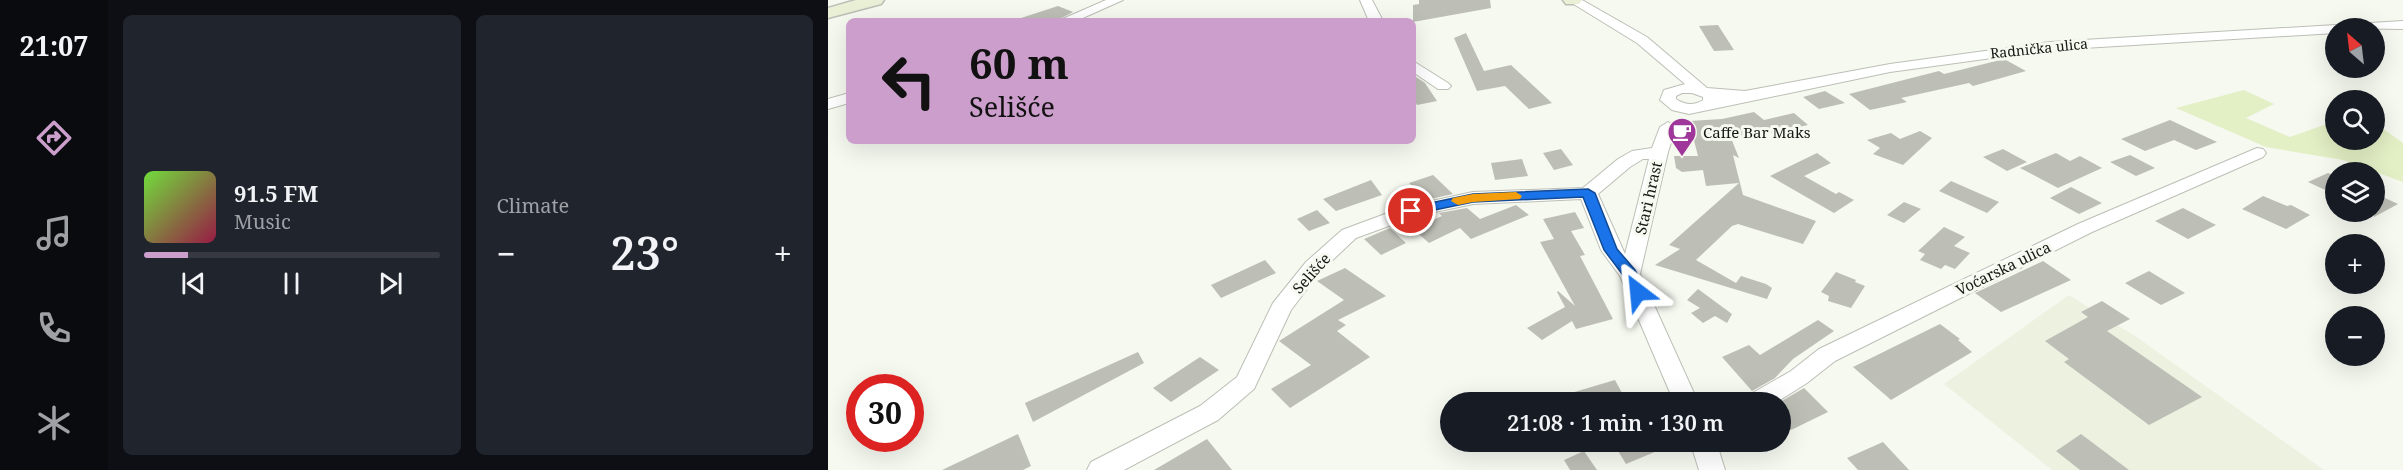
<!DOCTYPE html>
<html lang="en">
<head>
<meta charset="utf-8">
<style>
  body { margin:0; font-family:"Noto Serif",serif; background:#20242c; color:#f1f3f6; height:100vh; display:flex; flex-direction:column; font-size:22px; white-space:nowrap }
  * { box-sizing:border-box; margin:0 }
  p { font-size:20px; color:#9ea1a6 }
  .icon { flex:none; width:33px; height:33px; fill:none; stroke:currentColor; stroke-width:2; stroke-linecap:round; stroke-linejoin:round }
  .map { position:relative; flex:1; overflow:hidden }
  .drawer { display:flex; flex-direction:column; gap:15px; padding:15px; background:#0d0f14; width:720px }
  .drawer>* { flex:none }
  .hud { position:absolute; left:18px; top:18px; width:570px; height:126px; border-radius:9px; box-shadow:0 6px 24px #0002; background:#cc9ecc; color:#111; overflow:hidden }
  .needle { width:39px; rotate:332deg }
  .controls { position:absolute; left:1497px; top:18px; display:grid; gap:12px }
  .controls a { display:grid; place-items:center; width:60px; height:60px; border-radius:50%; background:#171b24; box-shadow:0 6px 24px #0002; font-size:30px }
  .speed { position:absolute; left:18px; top:374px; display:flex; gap:12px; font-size:30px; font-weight:700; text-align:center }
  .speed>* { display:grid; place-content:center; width:78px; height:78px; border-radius:50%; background:#171b24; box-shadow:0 6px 24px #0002; line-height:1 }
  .speed .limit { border:9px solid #d22; background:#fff; color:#111 }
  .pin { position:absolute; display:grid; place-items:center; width:51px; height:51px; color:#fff; margin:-26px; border:3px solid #fff; border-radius:50%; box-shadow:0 2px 6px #0007 }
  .me { position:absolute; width:66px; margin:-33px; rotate:331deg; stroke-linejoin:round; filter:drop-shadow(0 0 4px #0008) }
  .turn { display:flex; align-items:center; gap:21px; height:126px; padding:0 24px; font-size:27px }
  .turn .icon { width:78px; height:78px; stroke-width:2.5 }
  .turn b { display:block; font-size:42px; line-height:51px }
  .big { font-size:45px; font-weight:600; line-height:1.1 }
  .drawer .card { flex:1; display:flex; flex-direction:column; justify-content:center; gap:9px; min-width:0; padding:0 21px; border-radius:9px; background:#20242c }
  .song { display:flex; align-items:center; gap:18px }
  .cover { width:72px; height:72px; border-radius:9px; background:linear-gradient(135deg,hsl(100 70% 55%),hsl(340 70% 35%)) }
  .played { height:6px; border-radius:3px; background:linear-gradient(90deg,#cc9ecc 15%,#363941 15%) }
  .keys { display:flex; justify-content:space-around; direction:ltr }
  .heat { display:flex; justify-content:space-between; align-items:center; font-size:33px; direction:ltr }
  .drawer .tiles { flex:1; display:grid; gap:15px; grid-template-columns:repeat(2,1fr) }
  .trip { position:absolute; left:612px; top:392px; width:351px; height:60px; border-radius:30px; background:#171b24; box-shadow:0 6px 24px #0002; font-weight:600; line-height:60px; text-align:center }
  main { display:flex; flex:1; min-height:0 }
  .tabs { display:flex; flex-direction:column; width:108px; justify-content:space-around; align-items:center; background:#090b0e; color:#9ea1a6 }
  .tabs .icon { width:42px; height:42px }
  .tabs .active { color:#cc9ecc }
  .tabs b { font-size:27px; color:#f1f3f6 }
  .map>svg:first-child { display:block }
  .built { fill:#ecf1e0 }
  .green { fill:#e3efc5 }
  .building { fill:#bdbfb7 }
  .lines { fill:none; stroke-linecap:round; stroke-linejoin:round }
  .street-casing { stroke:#bcbfb6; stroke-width:2 }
  .secondary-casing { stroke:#bcbfb6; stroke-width:3 }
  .street { fill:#fff; fill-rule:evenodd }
  .secondary { fill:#e9f0d6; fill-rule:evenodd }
  .route { fill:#1a73e8; stroke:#114b97; stroke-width:1.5 }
  .slow { fill:#f59e0b }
  .labels { text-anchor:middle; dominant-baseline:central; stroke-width:6; stroke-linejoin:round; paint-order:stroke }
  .far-street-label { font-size:14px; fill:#161714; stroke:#f6f9f0 }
  .poi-label { font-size:15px; fill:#161714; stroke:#f6f9f0; text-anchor:start }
  .street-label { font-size:15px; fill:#161714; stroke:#f6f9f0 }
</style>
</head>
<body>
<main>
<nav class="tabs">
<b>21:07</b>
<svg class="icon active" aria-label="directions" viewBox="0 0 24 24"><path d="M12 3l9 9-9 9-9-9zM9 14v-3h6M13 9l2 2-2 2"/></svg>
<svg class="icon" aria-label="music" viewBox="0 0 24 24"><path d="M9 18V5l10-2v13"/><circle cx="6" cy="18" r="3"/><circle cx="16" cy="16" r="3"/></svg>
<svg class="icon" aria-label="phone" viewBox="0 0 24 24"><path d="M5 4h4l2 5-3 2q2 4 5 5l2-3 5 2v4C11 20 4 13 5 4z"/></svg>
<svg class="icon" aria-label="climate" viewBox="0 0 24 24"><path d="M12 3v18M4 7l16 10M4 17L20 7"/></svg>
</nav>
<section class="drawer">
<div class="tiles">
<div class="card">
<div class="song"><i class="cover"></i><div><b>91.5 FM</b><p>Music</p></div></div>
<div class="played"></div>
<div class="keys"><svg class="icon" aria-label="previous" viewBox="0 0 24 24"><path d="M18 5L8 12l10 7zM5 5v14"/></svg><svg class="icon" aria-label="pause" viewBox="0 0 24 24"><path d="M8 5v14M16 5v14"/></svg><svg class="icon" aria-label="next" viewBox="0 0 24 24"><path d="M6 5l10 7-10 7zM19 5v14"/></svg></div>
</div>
<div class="card"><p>Climate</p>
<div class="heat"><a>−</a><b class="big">23°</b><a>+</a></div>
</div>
</div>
</section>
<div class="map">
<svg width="1575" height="470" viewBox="0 0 1575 470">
  <rect width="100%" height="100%" fill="#f6f9f0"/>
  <path class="built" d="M1241 295 1307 336 1496 470H1224L1116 384Z"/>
  <path class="green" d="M1416 90 1446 104 1418 118 1462 137 1507 121 1508 140H1546L1547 123 1575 143V182L1515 160 1438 147 1348 108Z"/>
  <path class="building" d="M591 0H662L663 8 585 22V5L591 4Z
    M230 6 245 12 228 21H193V18Z
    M890 25 906 50 886 51 871 26Z
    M638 33 656 71 683 65 724 103 701 109 677 86 649 91 626 38Z
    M1176 59 1198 71 1145 86 1141 83 1073 98 1079 102 1042 110 1021 94 1111 71 1116 74Z
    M585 75 597 83 609 101 589 105 585 98Z
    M997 91 1017 103 991 109 975 97Z
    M926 112 936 120 966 113 980 125 943 133 941 131 903 138 911 158 905 155 915 195 988 221 975 244 910 224 904 226 868 260 908 283 913 276 938 284 944 288 939 299 827 265 852 249 841 245 911 183 878 186 875 170 854 172 848 168 846 156H870L861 121 894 119Z
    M1342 120 1389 142 1368 150 1346 140 1317 151 1293 139Z
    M1092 131 1104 138 1075 165 1045 154 1052 148 1039 140 1063 133 1072 139Z
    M733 149 745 165 726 170 715 153Z
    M1175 149 1199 162 1179 171 1155 157Z
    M989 153 1003 163 976 176 1008 194 1011 192 1026 200 1006 213 942 176Z
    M1228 153 1242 161 1252 156 1274 168 1230 188 1192 168Z
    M1302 155 1327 168 1308 176 1282 162Z
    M694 159 700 176 667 180 663 163Z
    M1500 173 1508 176V195L1480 182Z
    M605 175 625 194 598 200 581 183Z
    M543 180 554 195 508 211 495 199Z
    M1123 181 1171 202 1159 213 1111 191Z
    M1243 187 1274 203 1251 214 1222 198Z
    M1546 193 1570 204 1546 217Z
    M1435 196 1459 206 1463 205 1482 215 1458 229 1414 209Z
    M1076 202 1093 209 1076 223 1059 215Z
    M688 205 701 215 643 239 632 228 601 243 585 229 614 216 611 213 639 208 652 219Z
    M1355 208 1388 225 1360 239 1327 221Z
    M489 210 502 223 481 231 469 219Z
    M747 212 756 228 743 231 757 255 752 256 785 319 748 329 744 321 714 340 699 328 737 307 729 292 730 291 747 306 712 242 726 239 715 219Z
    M1116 227 1137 237 1126 246 1142 253 1127 269 1117 265 1113 269 1092 260 1097 254 1090 251Z
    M562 228 578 243 553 255 536 239Z
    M437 260 448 273 393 298 383 285Z
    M1215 261 1243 280 1173 312 1147 293Z
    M517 268 558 296 510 320 518 325 509 331 542 357 462 408 443 389 483 365 451 341 516 300 489 281Z
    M1321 271 1357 293 1333 305 1297 283Z
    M1008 272 1028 280 1027 282 1037 286 1023 308 1000 301 1001 296 993 292Z
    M870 289 904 314 899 323 887 316 875 323 863 313 872 308 859 300Z
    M1274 301 1302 319 1279 331 1374 397 1321 425 1236 362 1241 359 1217 341 1260 317 1253 312Z
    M990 320 1006 331 965 359 947 378 924 391 894 357 921 345 932 355Z
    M1112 324 1132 339 1130 340 1144 352 1063 400 1025 367Z
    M310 352 316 363 205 422 197 403Z
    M372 357 391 370 343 402 325 388Z
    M787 380 799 402H727L726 398Z
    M976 388 1000 412 963 430 952 419V402Z
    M190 434 203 466 195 470H114Z
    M1253 434 1301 470H1252L1228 451Z
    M379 439 404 470H326Z
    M784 441H853L798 464Z
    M1055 442 1081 470H1030L1019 458Z
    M756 451 769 470H742L736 460Z"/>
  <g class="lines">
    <g class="street-casing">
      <path id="street" d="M278 0H295L248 21H230Z
        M532 0H544L555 21H541Z
        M739 0H754L819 37 879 88 917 91 1062 64 1222 42 1575 21V29L1508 28V33L1222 50 1062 72 861 114 844 110 832 100 836 90 857 84 809 43ZM854 93H864L875 97V100C866 106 857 105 848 99V96Z
        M585 61 620 83 623 86 620 89H610L585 72Z
        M21 93V103L0 109V99Z
        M840 122 848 127 840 152 812 274 870 402H846L792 276 773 250 753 199 645 204 588 216 528 238 492 272 463 310 426 389 390 420 296 470H259L263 462 372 406 409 377 445 303 478 262 514 230 576 207 645 192 755 188 790 159 804 151 824 148 832 127ZM815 159H821L797 254 770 194 802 167Z
        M1429 148 1435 149 1438 153 1435 157 1264 232 1007 361 979 383 949 402H918L921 395 963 371 991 349 1250 224Z
        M862 441H888L897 470H871Z"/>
    </g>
    <g class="secondary-casing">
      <path id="secondary" d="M28 0H56L53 4 0 18V8Z
        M735 0H754L751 4H738Z"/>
    </g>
    <use href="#street" class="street"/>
    <use href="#secondary" class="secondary"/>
  </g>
  <path class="route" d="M760 189 767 193 789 249 807 270 818 292 816 295H805L795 275 776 250 755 197 645 202 583 215 577 211 579 208 645 194Z"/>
  <path class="slow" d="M688 192 694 196 692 199 645 202 630 205 623 201 625 198 645 194Z"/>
  <defs>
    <g id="cafe-pin" transform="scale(1.5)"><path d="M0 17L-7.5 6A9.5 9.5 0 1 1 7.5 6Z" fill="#9f3699" stroke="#f6f9f0"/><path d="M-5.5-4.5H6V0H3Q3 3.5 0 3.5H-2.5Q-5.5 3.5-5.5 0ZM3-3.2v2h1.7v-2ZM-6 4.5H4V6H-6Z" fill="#fff"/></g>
  </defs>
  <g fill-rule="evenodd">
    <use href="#cafe-pin" x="854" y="132"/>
  </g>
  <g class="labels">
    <g class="far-street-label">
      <text transform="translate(1211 48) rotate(-6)">Radnička ulica</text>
    </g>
    <g class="poi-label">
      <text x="875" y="132">Caffe Bar Maks</text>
    </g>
    <g class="street-label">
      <text transform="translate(820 198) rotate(-77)">Stari hrast</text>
      <text transform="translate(1175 268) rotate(-26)">Voćarska ulica</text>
      <text transform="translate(483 273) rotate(-48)">Selišće</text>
    </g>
  </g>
</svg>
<div class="controls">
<a><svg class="needle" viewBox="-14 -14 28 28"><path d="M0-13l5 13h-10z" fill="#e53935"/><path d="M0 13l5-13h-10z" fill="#9ea1a6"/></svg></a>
<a><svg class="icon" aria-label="search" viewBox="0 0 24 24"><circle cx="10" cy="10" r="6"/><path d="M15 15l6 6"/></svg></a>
<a><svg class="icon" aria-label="layers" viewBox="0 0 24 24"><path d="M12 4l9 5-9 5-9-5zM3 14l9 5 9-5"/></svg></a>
<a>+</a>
<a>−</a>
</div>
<div class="speed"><div class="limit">30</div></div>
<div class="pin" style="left:583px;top:211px;background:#d93025"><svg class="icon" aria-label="arrive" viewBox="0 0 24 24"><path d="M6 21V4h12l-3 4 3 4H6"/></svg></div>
<svg class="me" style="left:810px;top:292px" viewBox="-20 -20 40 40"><path d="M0-17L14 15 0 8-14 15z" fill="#1a73e8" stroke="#fff" stroke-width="4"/></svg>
<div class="trip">21:08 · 1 min · 130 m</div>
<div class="hud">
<div class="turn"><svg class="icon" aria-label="left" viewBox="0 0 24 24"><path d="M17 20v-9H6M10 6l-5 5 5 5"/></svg><div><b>60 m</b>Selišće</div></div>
</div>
</div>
</main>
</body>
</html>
